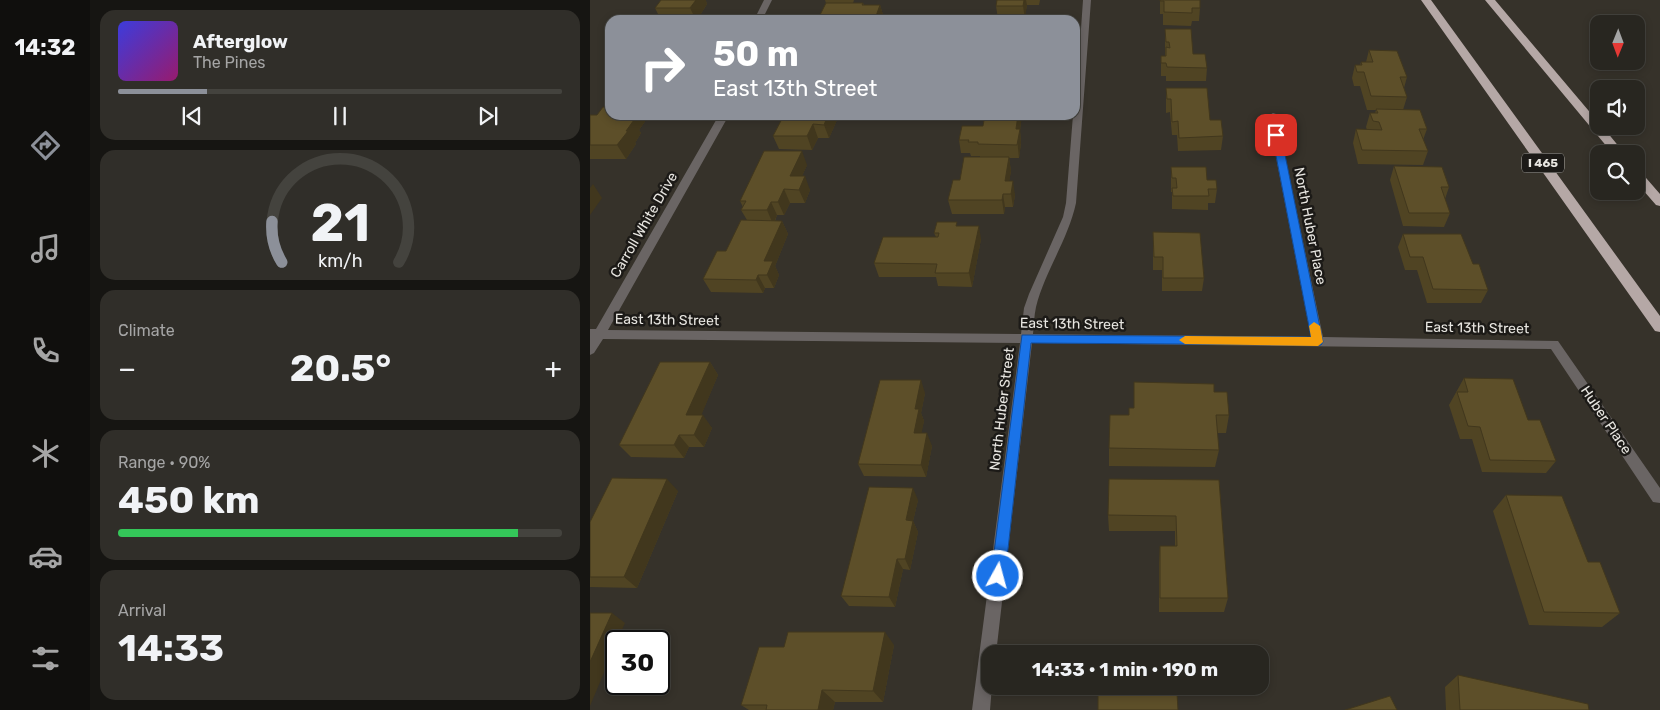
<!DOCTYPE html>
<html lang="en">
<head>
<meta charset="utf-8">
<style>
  body { margin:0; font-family:Rubik,sans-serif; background:#302e29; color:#f1f3f6; height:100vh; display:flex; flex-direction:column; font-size:19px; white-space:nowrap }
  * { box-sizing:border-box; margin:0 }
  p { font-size:16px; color:#a5a5a5 }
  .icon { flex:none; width:28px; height:28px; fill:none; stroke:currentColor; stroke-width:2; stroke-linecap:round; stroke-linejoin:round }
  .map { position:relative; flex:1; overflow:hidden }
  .details { display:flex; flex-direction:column; gap:10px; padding:10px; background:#161512; width:500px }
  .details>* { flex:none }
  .hud { position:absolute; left:15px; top:15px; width:475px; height:105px; border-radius:15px; box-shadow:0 2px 8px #0003,0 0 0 1px #44433e; background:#8c9099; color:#fff; overflow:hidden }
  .needle { width:32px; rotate:181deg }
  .controls { position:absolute; left:1000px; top:15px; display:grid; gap:10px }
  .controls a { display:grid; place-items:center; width:55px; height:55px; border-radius:10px; background:#282620; box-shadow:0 2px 8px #0003,0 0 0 1px #44433e; font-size:25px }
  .speed { position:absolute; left:15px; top:630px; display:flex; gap:10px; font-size:25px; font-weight:700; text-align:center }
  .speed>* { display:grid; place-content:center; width:65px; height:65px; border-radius:50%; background:#282620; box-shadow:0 2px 8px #0003,0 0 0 1px #44433e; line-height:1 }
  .speed .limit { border:2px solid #111; border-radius:8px; background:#fff; color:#111 }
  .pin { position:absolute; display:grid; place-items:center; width:42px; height:42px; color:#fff; margin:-21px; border-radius:10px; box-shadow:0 2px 8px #0006 }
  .me { position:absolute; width:55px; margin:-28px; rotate:7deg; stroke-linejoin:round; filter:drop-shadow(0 0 4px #0008) }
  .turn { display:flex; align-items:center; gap:18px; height:105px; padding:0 25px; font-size:22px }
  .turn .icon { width:65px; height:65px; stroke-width:2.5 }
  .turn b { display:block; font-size:35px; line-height:42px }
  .big { font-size:38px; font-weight:700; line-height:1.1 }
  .details .tile { flex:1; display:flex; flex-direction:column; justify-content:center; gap:8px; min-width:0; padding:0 18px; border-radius:15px; background:#302e29 }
  .details .dial { align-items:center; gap:0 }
  .dial svg { height:130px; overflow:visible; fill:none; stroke:#44433e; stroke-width:7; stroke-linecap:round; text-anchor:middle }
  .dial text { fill:#f1f3f6; stroke:none }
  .song { display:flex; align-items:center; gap:15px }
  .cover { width:60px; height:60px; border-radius:8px; background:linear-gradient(135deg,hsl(240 70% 55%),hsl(320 70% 35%)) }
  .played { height:5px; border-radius:2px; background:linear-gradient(90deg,#8c9099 20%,#44433e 20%) }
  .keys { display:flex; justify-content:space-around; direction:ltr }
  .heat { display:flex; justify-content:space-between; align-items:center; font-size:28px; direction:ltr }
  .charge { height:8px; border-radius:4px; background:linear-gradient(90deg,#34c759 90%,#44433e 0) }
  .trip { position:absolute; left:391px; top:645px; width:288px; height:50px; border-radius:15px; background:#282620; box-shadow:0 2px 8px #0003,0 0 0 1px #44433e; font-weight:700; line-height:50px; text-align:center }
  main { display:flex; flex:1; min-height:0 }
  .menu { display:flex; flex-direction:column; width:90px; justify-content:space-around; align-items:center; background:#100f0d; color:#a5a5a5 }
  .menu .icon { width:35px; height:35px }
  .menu .active { color:#8c9099 }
  .menu b { font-size:22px; color:#f1f3f6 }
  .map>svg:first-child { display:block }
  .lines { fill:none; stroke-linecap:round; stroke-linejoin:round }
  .minor { fill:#6a6564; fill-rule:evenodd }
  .motorway { fill:#b5a8a6; fill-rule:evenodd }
  .wall { fill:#504423 }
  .shaded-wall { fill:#41371d }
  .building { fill:#5d4f29; stroke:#41371d }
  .route { fill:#1a73e8; stroke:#114b97 }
  .slow { fill:#f59e0b }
  .labels { text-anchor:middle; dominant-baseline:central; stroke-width:5; stroke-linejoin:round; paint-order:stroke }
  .shield { fill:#1c1a17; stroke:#aba9a4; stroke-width:1 }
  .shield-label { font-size:12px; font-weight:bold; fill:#e8e6e1 }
  .street-label { font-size:14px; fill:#e8e6e1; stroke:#1c1a17 }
</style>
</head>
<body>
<main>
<nav class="menu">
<b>14:32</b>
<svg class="icon active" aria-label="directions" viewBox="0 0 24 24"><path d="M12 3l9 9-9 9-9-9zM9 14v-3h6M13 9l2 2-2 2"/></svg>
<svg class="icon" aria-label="music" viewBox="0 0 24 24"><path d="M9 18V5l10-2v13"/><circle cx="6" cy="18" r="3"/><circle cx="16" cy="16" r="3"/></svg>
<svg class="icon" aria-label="phone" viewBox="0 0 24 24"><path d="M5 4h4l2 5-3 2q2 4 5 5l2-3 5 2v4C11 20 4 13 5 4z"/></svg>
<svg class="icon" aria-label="climate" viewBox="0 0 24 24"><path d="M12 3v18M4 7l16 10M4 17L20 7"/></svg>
<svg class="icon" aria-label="car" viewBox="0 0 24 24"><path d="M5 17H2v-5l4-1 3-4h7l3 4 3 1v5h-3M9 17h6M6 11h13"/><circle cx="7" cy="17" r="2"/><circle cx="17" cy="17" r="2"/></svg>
<svg class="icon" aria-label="filters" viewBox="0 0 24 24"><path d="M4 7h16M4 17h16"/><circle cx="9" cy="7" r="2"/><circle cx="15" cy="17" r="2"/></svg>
</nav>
<section class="details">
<div class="tile">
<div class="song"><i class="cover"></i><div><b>Afterglow</b><p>The Pines</p></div></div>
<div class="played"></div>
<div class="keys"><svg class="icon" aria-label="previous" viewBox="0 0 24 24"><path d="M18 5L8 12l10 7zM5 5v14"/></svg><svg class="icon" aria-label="pause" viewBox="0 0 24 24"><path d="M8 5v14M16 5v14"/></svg><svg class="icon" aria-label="next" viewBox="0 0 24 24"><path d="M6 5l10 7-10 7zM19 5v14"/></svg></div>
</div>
<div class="tile dial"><svg viewBox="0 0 100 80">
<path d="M14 69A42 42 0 1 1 86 69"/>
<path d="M14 69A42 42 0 0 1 8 44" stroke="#8c9099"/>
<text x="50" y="56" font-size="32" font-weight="700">21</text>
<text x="50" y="72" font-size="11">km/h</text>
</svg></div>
<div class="tile"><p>Climate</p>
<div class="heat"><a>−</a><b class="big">20.5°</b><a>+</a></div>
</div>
<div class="tile"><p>Range · 90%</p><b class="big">450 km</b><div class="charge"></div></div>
<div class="tile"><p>Arrival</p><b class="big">14:33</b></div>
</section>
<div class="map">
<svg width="1070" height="710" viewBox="0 0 1070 710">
  <rect width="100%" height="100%" fill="#36322a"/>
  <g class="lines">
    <path class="minor" d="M174 0H182L172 20H164Z
      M493 0H501L486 203C478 240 455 271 446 307 444 316 444 325 443 334L721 337 678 116 683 113 686 114 733 337 968 341 1070 488V503L1063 502 961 349 442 343 406 654H400V686H402L400 710H382L430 343 13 339 4 353 0 355V329H6L129 115H139L18 330 431 334 434 308 439 294 473 217 476 203 483 115H485Z"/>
    <path class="motorway" d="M831 0H841L1070 316V332L1065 331Z
      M895 0H905L1009 123V126H1012L1035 154H1023Z
      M1046 170 1050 171 1070 194V206L1066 205 1046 182Z"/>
  </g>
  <path class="wall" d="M235 0H264L263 3H273L274 5H290L294 18 293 20H228V19L236 3Z
    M407 0H450L449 5H437L435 15 417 19H408L406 6Z
    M570 0H610V8L609 21H602L601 26 573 25V14H570Z
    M116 1 117 4 107 20H61L70 18 65 8Z
    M575 29 617 68 616 81H576V76H571V56H575Z
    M779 50 817 77 814 88 817 97 813 110 837 129 833 140 838 151 833 165 768 164 763 143 766 129 777 130 776 127 780 113H785L786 110H777L770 86H764L762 78 765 65H770L771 62H776Z
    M576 88 620 120 633 136 631 150 588 151 587 135H582L580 112 576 113Z
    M0 115H53L56 120 49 130 51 133 45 143 46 144 36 159H0Z
    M194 115H245L247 120 239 138H228L222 150 189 149 183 136Z
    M395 115H432L430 130 431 143 429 158H419L421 171 419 181 425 195 423 207H415L414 214H362L358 200 370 180 390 157V156H381L380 153H371L369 140 393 126Z
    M217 165 212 176 220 190 215 203H200L194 215H187L185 221H192L198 234 185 266 189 275 184 288H175L173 293 121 292 113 279 136 251 157 220 151 210 153 207 150 201Z
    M804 166 859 187 855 199 860 213 854 227 813 226 800 180Z
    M581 167 617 180 627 189 625 203H618V210L582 209V192H581Z
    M367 226 391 239 382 287 348 286 346 277H289L284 263 346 237 344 233Z
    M563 232 614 278 612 291H572V270H563Z
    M813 234 883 264 898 290 891 303H837L827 270H815L808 247Z
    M120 362 128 375 111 415 122 428 114 447H99L94 458 41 457 29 445Z
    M874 378 938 420 966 461 956 473 892 472 882 439H870L859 405Z
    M624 392 639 415 636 433H627L629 450 625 467 519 466V448L544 408Z
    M335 393 331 413 334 421 331 433 342 446 336 477 274 476 268 464Z
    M629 480 638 598 634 612H569V562L570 546H585V531H519L518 515Z
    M88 491 47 588 0 587V522Z
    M916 495 998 562 1030 613 1012 627 939 625 903 511Z
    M328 500 323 521 328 532 320 570 313 569 305 607 259 606 251 596Z
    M304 645 293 702H245L243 710H159L151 705 194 647Z
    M868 675 999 710H856L855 687Z"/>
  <path class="shaded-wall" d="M106 0H116V1L117 4 107 20H106L100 8Z
    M434 0H436L437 5 435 19 433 6Z
    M290 5 294 18 293 20H287L286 16Z
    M42 115H53L56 120 49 130 51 133 45 143 46 144 36 159 27 145 36 131 39 120Z
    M238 115H245L247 120 239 138 234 125Z
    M428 115H432L430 130 431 143 429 158 426 129Z
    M223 124 228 138 222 150 217 136Z
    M212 151 217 165 206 190 200 176Z
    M419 157 421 171 417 195 415 181Z
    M215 176 220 190 215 203 209 190Z
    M423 181 425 195 423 207 421 194Z
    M3 184 12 198 0 215V188Z
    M194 189 200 203 194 215 188 202Z
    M413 194 415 207 414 214 412 200Z
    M181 202 187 215 183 224 177 210Z
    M192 221 198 234 185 266 189 275 184 288 177 275 174 261Z
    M389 226 391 239 382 287 379 273Z
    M168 275 175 288 173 293 166 280Z
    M120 362 128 375 106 428 96 415Z
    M331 380 335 393 331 413 334 421 329 446 324 433 325 409Z
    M113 415 122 428 114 447 104 435Z
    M337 433 342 446 336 477 331 465Z
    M89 435 99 447 94 458 84 445Z
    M77 479 88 491 47 588 34 577Z
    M323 488 328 500 323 521 328 532 320 570 315 559 316 520Z
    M307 559 313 569 305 607 299 597Z
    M22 613 35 623 27 641H26V644L0 706V662Z
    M295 632 304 645 293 702 283 691Z
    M232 690 245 702 243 710H228Z"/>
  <path class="building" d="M71 0H106L100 8H65Z
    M407 0H434L433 6H406Z
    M570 0H610V8H602V13L574 12V1H570Z
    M236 3H273L272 5H290L286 16H267L266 20H232V19H228Z
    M418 15H444V20H417Z
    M63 18H101L99 20H61Z
    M575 29H601L603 54H615L617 68 577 67 576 63H571V56H576V47L580 48 579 42H576Z
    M779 50 807 51 817 77H810L817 97 781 96 774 72H767L765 65H772L771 62H783Z
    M576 88H617L620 120H631L633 136 589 138 588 121 582 122 581 99H577Z
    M13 107H20V115H42L39 120H44L36 131H38L27 145H0V115H7Z
    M786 109 830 110 837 129H829L838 151 772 150 766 129 792 130 789 122 783 121 780 113H788Z
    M194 115H238L234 125 223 124 217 136H183Z
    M395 115H428L426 129H430L427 145 388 144V142H378L379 140H369L372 126H393Z
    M174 151H212L200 176H215L209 190 194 189 188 202H181L177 210H151L156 201H150Z
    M374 157H419L415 181H423L421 194H413L412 200H358L363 180H370Z
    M804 166 852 167 859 187H851L860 213H819Z
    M581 167H616L617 180H626L627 189H618L619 196H583L582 188H587L586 178H582Z
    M151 220 192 221 174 261H183L177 275H168L166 280 113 279 127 251H136Z
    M347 222H367L366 226H389L379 273H345L347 264 284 263 293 237H348L349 233H344Z
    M563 232 610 233 614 278H573V257H564Z
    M813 234H871L883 264H889L898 290 843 289 833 257H820Z
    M70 362H120L96 415H113L104 435H89L84 445H29Z
    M874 378 923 379 938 420H950L966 461 900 460 890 427 878 426 867 392H878Z
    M290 380H331L325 409H329L324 433H337L331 465 268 464Z
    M544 382 624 384V392H637L639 415H626L629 450 519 448 520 415H539V408H544Z
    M22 478 77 479 34 577H0V522Z
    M519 479 629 480 638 598H570V546H587L586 516 518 515Z
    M279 487 323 488 316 520 323 521 315 559H307L299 597 251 596Z
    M916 495 972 496 998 562H1010L1030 613 954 612Z
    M0 613H22L0 662Z
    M198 632H295L283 691 232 690 228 710H176L177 705H151L169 647H194Z
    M868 675 998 704 999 710H870Z
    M587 693 588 710H508V694Z
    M800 696 807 710H755Z"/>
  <path class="route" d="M683 133 691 135 733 342 731 345 441 343 415 576 413 581 408 583 403 581 401 576 432 335 721 337 682 135Z"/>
  <path class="slow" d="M724 322 730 326 733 342 728 346 595 344 589 340 595 336 721 337 719 326Z"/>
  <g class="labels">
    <rect class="shield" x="932" y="153.5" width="42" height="19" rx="4"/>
    <g class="shield-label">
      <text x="953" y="163">I 465</text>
    </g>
    <g class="street-label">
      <text transform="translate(54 225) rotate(-60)">Carroll White Drive</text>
      <text transform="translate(720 226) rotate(79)">North Huber Place</text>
      <text transform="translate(77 320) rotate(1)">East 13th Street</text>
      <text transform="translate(482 324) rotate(1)">East 13th Street</text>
      <text transform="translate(887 328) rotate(1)">East 13th Street</text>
      <text transform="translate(412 409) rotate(-83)">North Huber Street</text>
      <text transform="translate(1016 420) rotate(56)">Huber Place</text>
    </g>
  </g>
</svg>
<div class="controls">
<a><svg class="needle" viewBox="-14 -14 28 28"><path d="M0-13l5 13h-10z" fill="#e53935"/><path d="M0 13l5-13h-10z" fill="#a5a5a5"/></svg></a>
<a><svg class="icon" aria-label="sound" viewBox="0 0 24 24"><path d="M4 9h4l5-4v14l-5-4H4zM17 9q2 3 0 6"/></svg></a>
<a><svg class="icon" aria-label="search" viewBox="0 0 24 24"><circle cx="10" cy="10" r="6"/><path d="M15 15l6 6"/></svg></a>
</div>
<div class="speed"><div class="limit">30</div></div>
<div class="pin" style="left:686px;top:135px;background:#d93025"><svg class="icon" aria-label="arrive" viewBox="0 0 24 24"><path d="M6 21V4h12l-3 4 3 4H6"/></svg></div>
<svg class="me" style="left:408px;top:576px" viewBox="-20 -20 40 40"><circle r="17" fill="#1a73e8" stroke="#fff" stroke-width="3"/><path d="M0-11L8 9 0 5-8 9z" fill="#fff"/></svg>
<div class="trip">14:33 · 1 min · 190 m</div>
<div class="hud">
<div class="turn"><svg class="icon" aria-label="right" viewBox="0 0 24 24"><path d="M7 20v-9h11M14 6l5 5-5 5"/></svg><div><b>50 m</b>East 13th Street</div></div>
</div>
</div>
</main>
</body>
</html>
